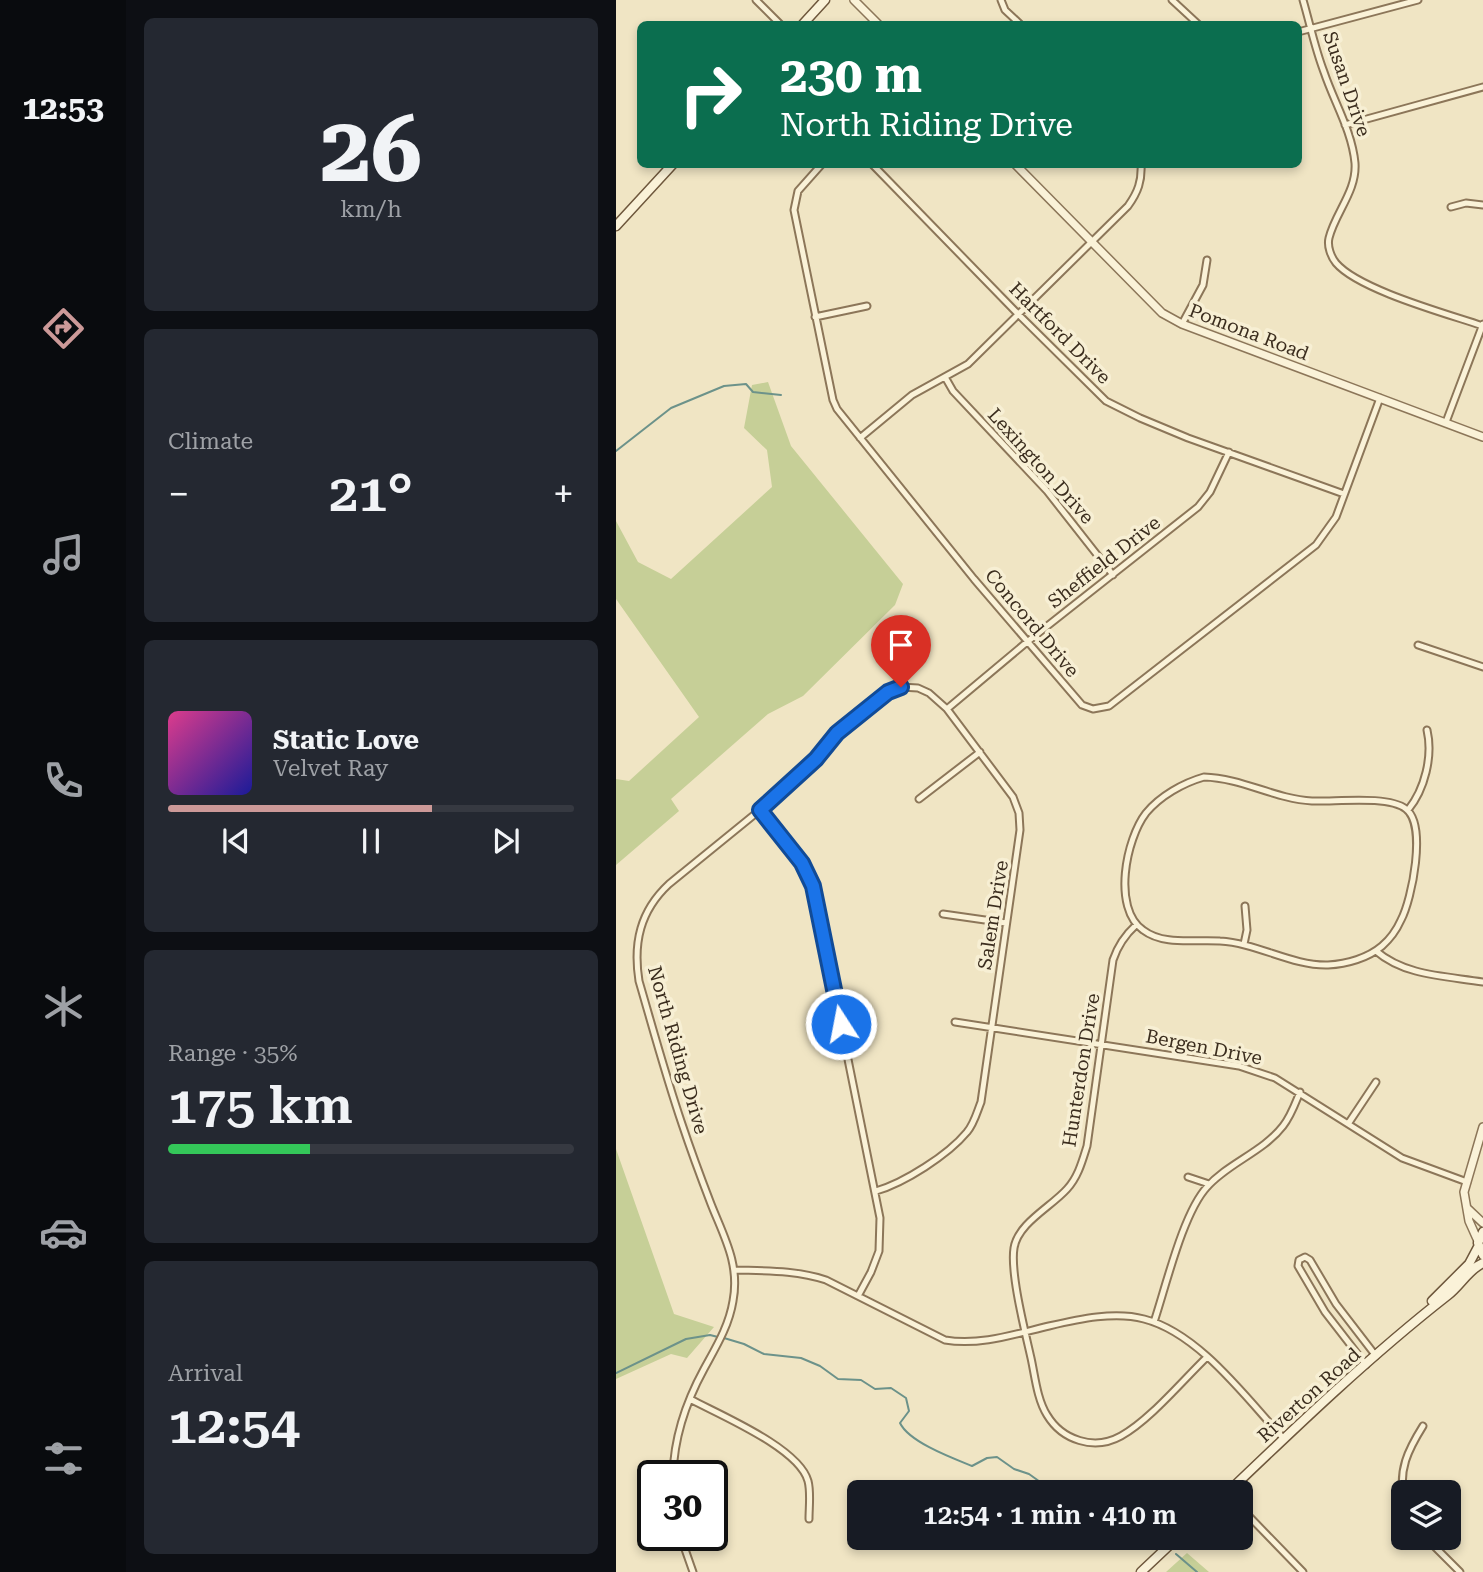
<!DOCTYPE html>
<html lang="en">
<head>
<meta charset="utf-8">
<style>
  body { margin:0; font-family:"Roboto Serif",serif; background:#242831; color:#f1f3f6; height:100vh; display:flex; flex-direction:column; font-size:26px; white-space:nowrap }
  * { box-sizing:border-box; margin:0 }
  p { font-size:23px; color:#9ea1a6 }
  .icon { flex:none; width:38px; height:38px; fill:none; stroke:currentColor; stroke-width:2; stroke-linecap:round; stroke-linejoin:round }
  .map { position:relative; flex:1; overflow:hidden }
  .drawer { display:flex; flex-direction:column; gap:18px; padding:18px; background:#0d0f14; width:490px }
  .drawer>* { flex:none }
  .banner { position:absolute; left:21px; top:21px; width:665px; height:147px; border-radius:10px; box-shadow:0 4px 10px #0003; background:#0b6e4f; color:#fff; overflow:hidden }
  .tools { position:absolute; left:775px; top:1480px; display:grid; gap:14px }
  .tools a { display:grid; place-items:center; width:70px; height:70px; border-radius:10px; background:#171b24; box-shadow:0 4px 10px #0003; font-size:35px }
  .speed { position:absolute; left:21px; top:1460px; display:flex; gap:14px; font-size:35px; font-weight:700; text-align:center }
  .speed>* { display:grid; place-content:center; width:91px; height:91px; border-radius:50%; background:#171b24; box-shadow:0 4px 10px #0003; line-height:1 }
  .speed .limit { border:4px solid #111; border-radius:10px; background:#fff; color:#111 }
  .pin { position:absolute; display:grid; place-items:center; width:60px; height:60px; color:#fff; margin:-72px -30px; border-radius:50% 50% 50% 0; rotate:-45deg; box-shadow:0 0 7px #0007 }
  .pin .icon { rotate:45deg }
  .me { position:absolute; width:77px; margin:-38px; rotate:349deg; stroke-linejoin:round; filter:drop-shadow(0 0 5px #0008) }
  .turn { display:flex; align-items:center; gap:24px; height:147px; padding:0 28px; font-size:32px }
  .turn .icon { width:91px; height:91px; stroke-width:2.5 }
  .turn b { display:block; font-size:49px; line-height:60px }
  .big { font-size:52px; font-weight:600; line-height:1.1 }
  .drawer .tile { flex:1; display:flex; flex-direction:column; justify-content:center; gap:10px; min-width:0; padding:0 24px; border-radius:10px; background:#242831 }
  .drawer .dial { align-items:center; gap:0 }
  .dial b { font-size:91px; line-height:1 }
  .song { display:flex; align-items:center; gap:21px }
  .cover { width:84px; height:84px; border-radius:10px; background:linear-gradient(135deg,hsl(330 70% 55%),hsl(240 70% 35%)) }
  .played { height:7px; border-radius:4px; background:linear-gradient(90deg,#cc9998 65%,#363941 65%) }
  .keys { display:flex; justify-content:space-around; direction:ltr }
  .heat { display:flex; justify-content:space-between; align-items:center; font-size:38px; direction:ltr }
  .charge { height:10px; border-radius:5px; background:linear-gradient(90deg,#34c759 35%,#363941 0) }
  .trip { position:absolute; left:231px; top:1480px; width:406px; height:70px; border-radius:10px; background:#171b24; box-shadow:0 4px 10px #0003; font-weight:600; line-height:70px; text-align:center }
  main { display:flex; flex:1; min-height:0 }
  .tabs { display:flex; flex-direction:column; width:126px; justify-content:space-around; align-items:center; background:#090b0e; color:#9ea1a6 }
  .tabs .icon { width:49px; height:49px }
  .tabs .active { color:#cc9998 }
  .tabs b { font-size:32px; color:#f1f3f6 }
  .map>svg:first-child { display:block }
  .green { fill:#c6cf97 }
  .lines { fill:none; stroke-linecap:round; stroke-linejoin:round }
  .stream { stroke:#6c928a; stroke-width:2 }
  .minor-casing { stroke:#8c7659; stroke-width:9 }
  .tertiary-casing { stroke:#8c7659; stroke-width:10 }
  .secondary-casing { stroke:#6e573c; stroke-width:11 }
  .minor { stroke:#faf2d8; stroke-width:5 }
  .tertiary { stroke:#faf2d8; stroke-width:7 }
  .secondary { stroke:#faf2d8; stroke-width:8 }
  .route-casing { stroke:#114b97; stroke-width:18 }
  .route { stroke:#1a73e8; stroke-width:12 }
  .labels { text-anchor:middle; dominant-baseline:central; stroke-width:7; stroke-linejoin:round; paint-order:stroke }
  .street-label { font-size:19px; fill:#3b2d1e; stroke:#f7efd4 }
</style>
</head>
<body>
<main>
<nav class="tabs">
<b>12:53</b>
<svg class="icon active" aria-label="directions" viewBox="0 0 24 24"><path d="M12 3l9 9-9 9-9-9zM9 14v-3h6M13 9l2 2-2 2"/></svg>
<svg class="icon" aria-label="music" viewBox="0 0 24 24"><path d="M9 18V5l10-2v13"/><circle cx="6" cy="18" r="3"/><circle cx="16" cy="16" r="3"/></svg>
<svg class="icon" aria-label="phone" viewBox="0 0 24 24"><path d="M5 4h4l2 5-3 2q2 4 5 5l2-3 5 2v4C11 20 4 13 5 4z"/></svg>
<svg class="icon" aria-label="climate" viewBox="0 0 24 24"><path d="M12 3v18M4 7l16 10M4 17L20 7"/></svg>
<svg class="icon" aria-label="car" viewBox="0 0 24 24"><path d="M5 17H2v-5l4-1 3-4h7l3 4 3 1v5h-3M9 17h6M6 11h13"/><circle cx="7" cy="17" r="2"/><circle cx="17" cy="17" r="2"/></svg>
<svg class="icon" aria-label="filters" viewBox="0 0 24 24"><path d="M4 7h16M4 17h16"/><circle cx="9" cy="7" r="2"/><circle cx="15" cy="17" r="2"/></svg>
</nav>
<section class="drawer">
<div class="tile dial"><b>26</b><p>km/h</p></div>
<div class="tile"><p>Climate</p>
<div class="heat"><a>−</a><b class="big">21°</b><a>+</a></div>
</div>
<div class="tile">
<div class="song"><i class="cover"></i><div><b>Static Love</b><p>Velvet Ray</p></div></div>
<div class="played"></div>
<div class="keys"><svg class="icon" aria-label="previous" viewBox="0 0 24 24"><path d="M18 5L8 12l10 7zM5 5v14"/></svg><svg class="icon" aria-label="pause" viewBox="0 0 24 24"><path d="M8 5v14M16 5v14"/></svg><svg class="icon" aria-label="next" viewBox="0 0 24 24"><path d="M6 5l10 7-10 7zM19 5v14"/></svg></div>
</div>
<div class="tile"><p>Range · 35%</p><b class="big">175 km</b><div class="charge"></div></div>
<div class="tile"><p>Arrival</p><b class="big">12:54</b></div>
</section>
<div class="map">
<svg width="867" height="1572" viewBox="0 0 867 1572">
  <rect width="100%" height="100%" fill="#f0e5c4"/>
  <path class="green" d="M152 382 175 446 287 584 279 605 187 696 152 714 55 799 63 811 0 865V779L13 781 83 717 0 599V521L22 562 55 579 156 487 151 450 128 428 136 385Z
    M0 1149 58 1314 98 1327 71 1358 55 1354 0 1379Z
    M571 1553 593 1572H550Z"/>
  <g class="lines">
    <path class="stream" d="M0 451 55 408 108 386 130 384 137 392 165 395
      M108 1338 128 1344 148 1354 185 1358 204 1366 222 1379 245 1380 259 1389 275 1388 290 1398 293 1411 284 1423C293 1442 336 1458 356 1466L371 1458 381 1457 398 1469 413 1474 427 1484 446 1487 456 1493
      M0 1373 70 1339 94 1335 102 1337
      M542 1538 546 1541
      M560 1554 581 1572"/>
    <g class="minor-casing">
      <path id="minor" d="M140 0 164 24
        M385 0 389 10 404 24
        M556 0 582 24
        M687 0C694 24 699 49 708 72 718 102 736 131 739 163 741 191 719 213 713 238 711 246 715 257 720 263 743 290 832 314 867 326
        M682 32 802 0
        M729 125 867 87
        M206 164 182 191 178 210 217 400 221 409 358 579 466 705 477 709 493 706 700 545 720 517 764 398
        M256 164 403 315 490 401 524 418 572 438 728 494
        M835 207 850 203 867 205
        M199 317 251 306
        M566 324 587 285 591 260
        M329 377 337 391 431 491 497 575
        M830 422 867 324
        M244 438 296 395 352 364 512 206C522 192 526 181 525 164
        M802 645 867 667
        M331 709 411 642 582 507 594 492 613 452
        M588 777C626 778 659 799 696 801 719 802 772 795 790 809 811 825 796 899 785 920 781 929 774 939 766 946 752 958 731 964 712 965 676 966 641 943 604 941 579 939 548 946 527 930 496 908 510 839 530 813 544 796 567 783 588 777Z
        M303 799 364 752
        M144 810 186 863 197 886 264 1218 263 1251 255 1272 242 1296
        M792 810C809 789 817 756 811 730
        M327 914 390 923
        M520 925C509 935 502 945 497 960L471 1146C466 1162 462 1177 451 1189 435 1207 402 1223 398 1248 394 1273 409 1331 415 1358 419 1376 421 1399 431 1415 446 1440 478 1451 505 1436 534 1420 567 1380 591 1357
        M628 944 631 930 629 906
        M760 951C789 976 830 976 867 982
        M339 1022 623 1066 659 1078 786 1158 851 1182
        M732 1124 760 1082
        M572 1177 593 1184
        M118 1270C150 1271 180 1270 210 1280L329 1340C364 1346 399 1334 433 1326 463 1319 499 1311 528 1319 583 1333 630 1398 668 1439
        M538 1322C550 1286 567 1213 591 1187 612 1163 647 1152 667 1126 675 1116 679 1104 684 1092
        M750 1365 709 1312 682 1266 683 1260 689 1257 694 1260 720 1304 760 1356
        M74 1399C104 1415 183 1448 192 1481 195 1492 193 1507 193 1519
        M57 1475C58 1437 70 1402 88 1369 100 1347 113 1326 117 1301 124 1264 108 1237 95 1204 85 1178 75 1151 66 1124 50 1077 37 1029 23 981 17 943 24 911 53 884L144 810 200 759 221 733 272 692 285 687 302 688 313 693 331 709 397 797 403 813 404 830 365 1102C361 1112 358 1124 351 1132 332 1155 288 1183 260 1191
        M788 1499C782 1470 792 1450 807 1426
        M625 1508 687 1572
        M64 1535 77 1572
        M810 1538 844 1572"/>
    </g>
    <g class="tertiary-casing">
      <path id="tertiary" d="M238 0 262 24
        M399 164 546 313 566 324 867 437
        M851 1208 867 1223
        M862 1241 853 1221 848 1192 867 1127"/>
    </g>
    <g class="secondary-casing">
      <path id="secondary" d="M187 24 209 0
        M0 226 57 164
        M867 1232 862 1243 867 1255
        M816 1301 853 1264 862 1247
        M611 1493C682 1425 754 1356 832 1295 844 1286 853 1269 867 1263
        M525 1572 561 1538"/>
    </g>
    <use href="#minor" class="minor"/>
    <use href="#tertiary" class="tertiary"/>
    <use href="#secondary" class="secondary"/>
  </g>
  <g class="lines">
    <g class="route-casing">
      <path id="route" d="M225 1024 197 886 186 863 144 810 200 759 221 733 272 692 285 687"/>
    </g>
    <use href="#route" class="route"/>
  </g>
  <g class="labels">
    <g class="street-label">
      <text transform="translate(731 84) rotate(71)">Susan Drive</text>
      <text transform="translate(633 332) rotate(21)">Pomona Road</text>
      <text transform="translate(444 333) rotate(45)">Hartford Drive</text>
      <text transform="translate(425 466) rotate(48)">Lexington Drive</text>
      <text transform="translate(488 562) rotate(-38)">Sheffield Drive</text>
      <text transform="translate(416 623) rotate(50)">Concord Drive</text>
      <text transform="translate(377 915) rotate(-81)">Salem Drive</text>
      <text transform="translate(588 1047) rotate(11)">Bergen Drive</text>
      <text transform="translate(62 1050) rotate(74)">North Riding Drive</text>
      <text transform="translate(465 1070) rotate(-81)">Hunterdon Drive</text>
      <text transform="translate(693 1395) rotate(-42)">Riverton Road</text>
    </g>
  </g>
</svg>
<div class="tools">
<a><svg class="icon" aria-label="layers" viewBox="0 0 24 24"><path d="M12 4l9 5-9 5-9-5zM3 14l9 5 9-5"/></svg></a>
</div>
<div class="speed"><div class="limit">30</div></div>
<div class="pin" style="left:285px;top:687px;background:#d93025"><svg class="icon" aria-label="arrive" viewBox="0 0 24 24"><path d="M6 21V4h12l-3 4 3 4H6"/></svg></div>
<svg class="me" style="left:225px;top:1024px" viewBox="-20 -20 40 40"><circle r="17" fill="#1a73e8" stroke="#fff" stroke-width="3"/><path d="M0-11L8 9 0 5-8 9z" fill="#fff"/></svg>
<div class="trip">12:54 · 1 min · 410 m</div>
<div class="banner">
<div class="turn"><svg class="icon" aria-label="right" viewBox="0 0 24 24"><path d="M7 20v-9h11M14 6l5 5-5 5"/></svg><div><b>230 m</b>North Riding Drive</div></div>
</div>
</div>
</main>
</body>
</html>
